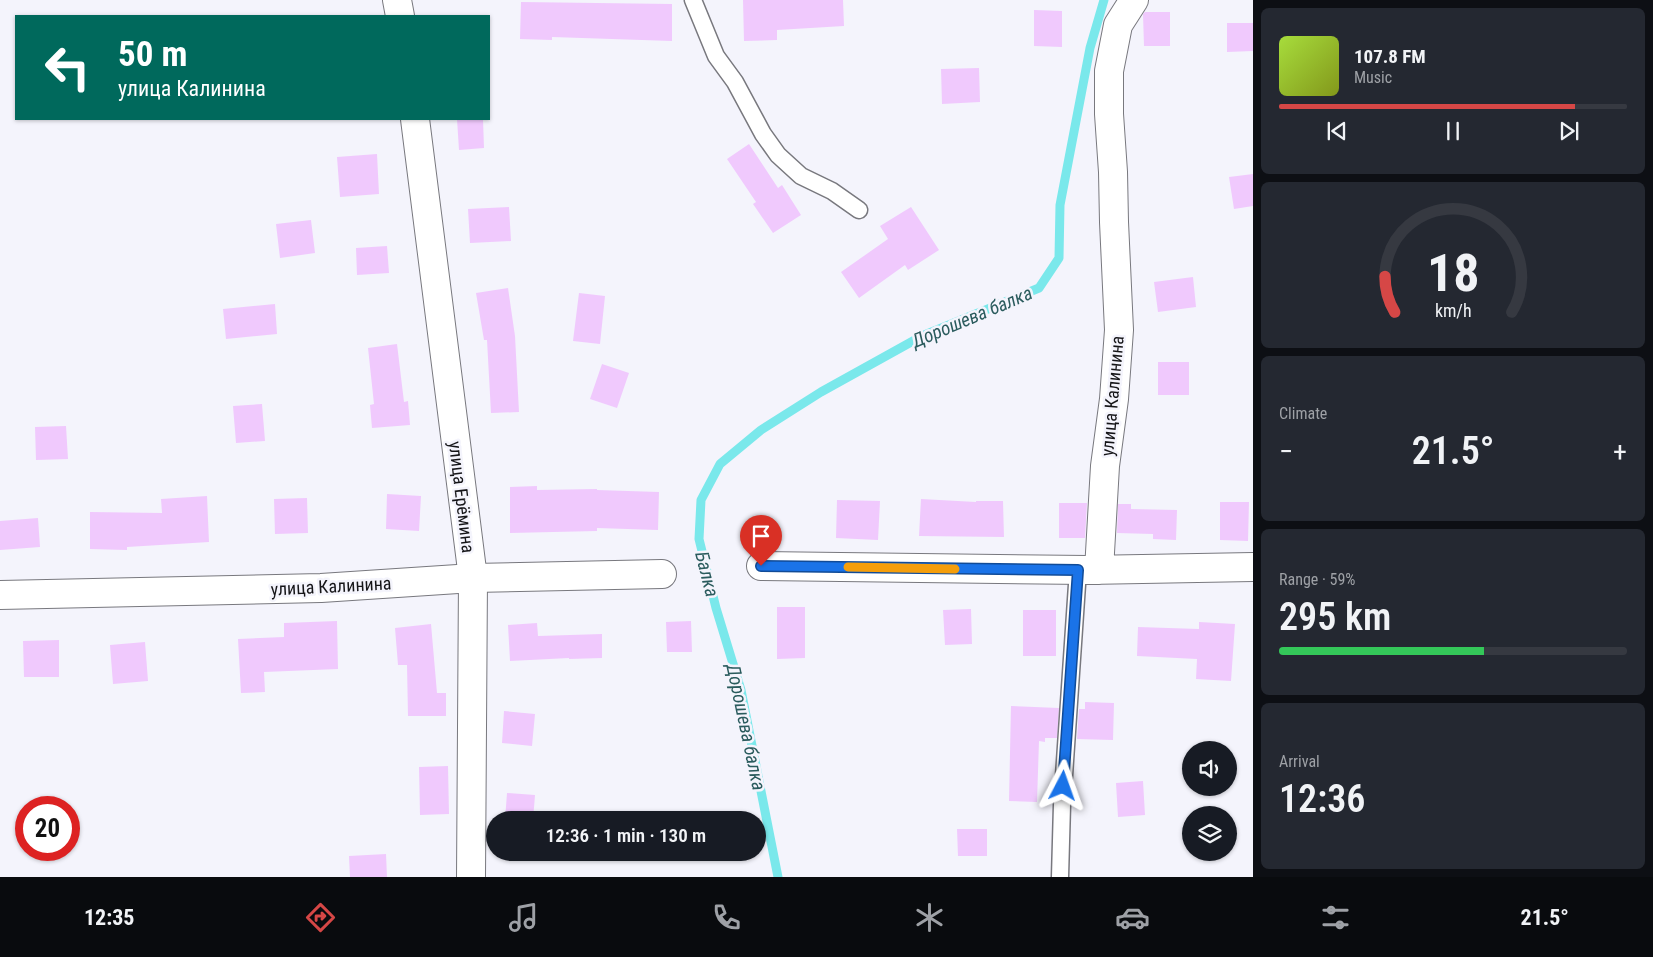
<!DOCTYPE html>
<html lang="en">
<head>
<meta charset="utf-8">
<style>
  body { margin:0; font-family:"Roboto Condensed",sans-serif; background:#242831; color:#f1f3f6; height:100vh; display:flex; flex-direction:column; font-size:19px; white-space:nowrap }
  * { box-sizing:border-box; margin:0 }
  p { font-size:16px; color:#9ea1a6 }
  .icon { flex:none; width:28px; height:28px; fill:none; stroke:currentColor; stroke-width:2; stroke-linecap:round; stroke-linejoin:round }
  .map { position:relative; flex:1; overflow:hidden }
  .sheet { display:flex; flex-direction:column; gap:8px; padding:8px; background:#0d0f14; width:400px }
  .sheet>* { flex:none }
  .hud { position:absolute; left:15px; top:15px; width:475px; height:105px; border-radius:0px; box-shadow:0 1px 4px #0004; background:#00695c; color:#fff; overflow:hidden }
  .fabs { position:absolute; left:1182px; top:741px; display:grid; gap:10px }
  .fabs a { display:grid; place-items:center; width:55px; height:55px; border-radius:50%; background:#171b24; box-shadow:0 1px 4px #0004; font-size:25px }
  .speed { position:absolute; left:15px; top:796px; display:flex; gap:10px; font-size:25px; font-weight:700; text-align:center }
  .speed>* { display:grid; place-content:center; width:65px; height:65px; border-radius:50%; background:#171b24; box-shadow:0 1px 4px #0004; line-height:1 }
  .speed .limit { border:8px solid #d22; background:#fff; color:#111 }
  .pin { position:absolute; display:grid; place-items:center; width:42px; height:42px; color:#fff; margin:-51px -21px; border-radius:50% 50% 50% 0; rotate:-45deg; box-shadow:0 0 5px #0007 }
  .pin .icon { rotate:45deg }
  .me { position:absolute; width:55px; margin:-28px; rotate:4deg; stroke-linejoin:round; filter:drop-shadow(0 0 4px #0008) }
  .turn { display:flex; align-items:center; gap:18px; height:105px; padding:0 20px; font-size:22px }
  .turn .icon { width:65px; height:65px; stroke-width:2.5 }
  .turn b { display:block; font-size:35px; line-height:42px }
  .big { font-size:38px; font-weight:600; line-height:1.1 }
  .sheet .card { flex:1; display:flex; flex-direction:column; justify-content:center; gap:8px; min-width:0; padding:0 18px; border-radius:8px; background:#242831 }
  .sheet .dial { align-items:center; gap:0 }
  .dial svg { height:130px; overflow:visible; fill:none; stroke:#363941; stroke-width:7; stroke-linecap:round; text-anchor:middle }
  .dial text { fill:#f1f3f6; stroke:none }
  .song { display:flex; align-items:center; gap:15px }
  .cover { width:60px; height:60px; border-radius:8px; background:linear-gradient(135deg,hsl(80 70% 55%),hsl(70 70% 35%)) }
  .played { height:5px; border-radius:2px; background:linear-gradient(90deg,#d64746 85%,#363941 85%) }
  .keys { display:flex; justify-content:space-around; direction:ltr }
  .heat { display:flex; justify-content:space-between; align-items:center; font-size:28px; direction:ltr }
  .charge { height:8px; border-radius:4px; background:linear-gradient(90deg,#34c759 59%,#363941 0) }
  .trip { position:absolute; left:486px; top:811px; width:280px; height:50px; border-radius:25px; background:#171b24; box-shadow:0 1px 4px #0004; font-weight:600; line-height:50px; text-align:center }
  .menu { display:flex; height:80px; justify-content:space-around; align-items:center; background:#090b0e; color:#9ea1a6 }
  .menu .icon { width:35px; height:35px }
  .menu .selected { color:#d64746 }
  .menu b { font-size:22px; color:#f1f3f6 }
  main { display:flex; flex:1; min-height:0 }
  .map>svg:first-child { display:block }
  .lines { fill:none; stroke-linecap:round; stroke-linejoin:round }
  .stream { stroke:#7ae8eb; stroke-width:9 }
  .building { fill:#f0c9fd }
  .service-casing { stroke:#78787e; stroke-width:19 }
  .minor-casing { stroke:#78787e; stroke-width:30 }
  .tertiary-casing { stroke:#78787e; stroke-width:30 }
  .service { stroke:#fff; stroke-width:16 }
  .minor { stroke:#fff; stroke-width:28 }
  .tertiary { stroke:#fff; stroke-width:28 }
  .route-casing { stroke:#114b97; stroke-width:12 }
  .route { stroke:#1a73e8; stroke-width:9 }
  .slow { stroke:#f59e0b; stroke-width:9 }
  .labels { text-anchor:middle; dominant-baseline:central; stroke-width:5; stroke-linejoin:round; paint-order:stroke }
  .street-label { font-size:18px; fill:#151518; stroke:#f4f4fc }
  .water-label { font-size:19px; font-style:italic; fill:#2a5b5d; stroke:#f4f4fc }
</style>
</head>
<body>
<main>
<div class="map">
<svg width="1253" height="877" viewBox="0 0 1253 877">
  <rect width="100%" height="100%" fill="#f4f4fc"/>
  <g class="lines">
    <path class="stream" d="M778 877 741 690 716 608 699 539 701 500 720 464 761 430 821 392 922 336 1039 288 1059 258 1060 205 1090 48 1104 0"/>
  </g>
  <path class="building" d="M743 0H843L844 26 777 30V40L744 41Z
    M521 2 672 4V41L552 37V40L520 39Z
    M1034 10 1062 11V47L1034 46Z
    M1145 12H1170V46H1144L1143 14Z
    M1227 23H1253V51L1227 52Z
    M979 68 980 102 942 104 941 69Z
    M457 119H483L484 148 459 150Z
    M749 144 778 188 782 185 801 215 773 233 753 204 756 202 727 159Z
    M377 154 379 194 340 197 337 157Z
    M1253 174V206L1234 209 1229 177Z
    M509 207 511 241 470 243 468 209Z
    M911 207 939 250 908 270 905 265 859 298 841 272 888 239 880 226Z
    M311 220 315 253 280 258 276 224Z
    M387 246 389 273 357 275 356 248Z
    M1193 277 1196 307 1158 312 1154 282Z
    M508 288 515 336 519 412 491 413 487 340H484L476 293Z
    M579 293 605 296 600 344 573 341Z
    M275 304 277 334 226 339 223 309Z
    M397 344 404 402 408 401 410 425 372 428 370 405 374 404 368 348Z
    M1158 362H1189V395H1158Z
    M602 364 629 373 617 408 590 399Z
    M262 404 265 441 236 443 233 406Z
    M66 426 68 459 36 460 35 427Z
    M537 486V490L597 489V490L659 492 658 530 597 528V531L510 533V487Z
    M387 494 421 496 419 531 386 529Z
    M207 496 209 542 127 547V550L90 549V512L162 513 161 499Z
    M307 498 308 533 275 534 274 499Z
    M921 499 976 502V501H1003L1004 537 919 536Z
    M837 500 880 501 878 540 836 538Z
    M1220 502H1249L1248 541 1220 540Z
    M1059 503H1087L1085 538H1059Z
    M1118 504H1131V509L1177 510 1176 540 1153 539V534L1117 533Z
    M38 518 40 547 0 550V521Z
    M777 607H805V658L777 659Z
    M971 609 972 644 945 645 943 610Z
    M1023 610H1056V656H1023Z
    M337 621 338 669 264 672 265 692 241 693 238 639 284 637V623Z
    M691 621 692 652H667L666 622Z
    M1199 622 1235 624 1231 681 1196 679 1197 659 1137 656 1138 627 1199 629Z
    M537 623 538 636 602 634V658L569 659V658L510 661 508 625Z
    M431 624 437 693H446V716H408L407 665H398L395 628Z
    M59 640V677H24L23 641Z
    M145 642 148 681 113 684 110 645Z
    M1085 702 1114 703 1113 740 1077 739 1079 709H1085Z
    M1011 706 1059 708 1057 738H1045V742L1039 741 1037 802 1009 801Z
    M504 711 535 714 532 746 502 743Z
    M448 766 449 814 420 815 419 767Z
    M1143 781 1145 815 1118 817 1116 783Z
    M507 793 535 795 533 820H505Z
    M957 829H987V856H958Z
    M386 854 387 877H350L349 856Z"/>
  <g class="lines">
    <g class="service-casing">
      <path id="service" d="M693 0 716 56 735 82 763 134 778 155 801 176 832 191 859 210
        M1060 877 1062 805 1078 570"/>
    </g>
    <g class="minor-casing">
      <path id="minor" d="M761 566 1087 570 1253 567
        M1099 570 1105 466 1114 399 1119 330 1114 222 1113 172 1109 114V71L1118 25 1134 0
        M0 595 321 588 473 578 662 574"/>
    </g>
    <g class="tertiary-casing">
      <path id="tertiary" d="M397 0 400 16
        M415 119 473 578 471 877"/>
    </g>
    <use href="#service" class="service"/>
    <use href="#minor" class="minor"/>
    <use href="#tertiary" class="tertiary"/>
  </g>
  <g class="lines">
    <g class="route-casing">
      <path id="route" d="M761 566 1078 570 1063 786"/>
    </g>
    <use href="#route" class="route"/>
    <path class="slow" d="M848 567 955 569"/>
  </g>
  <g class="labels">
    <g class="street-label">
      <text transform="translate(1112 396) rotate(-85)">улица Калинина</text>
      <text transform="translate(462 497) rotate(83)">улица Ерёмина</text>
      <text transform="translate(331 586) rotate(-3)">улица Калинина</text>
    </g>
    <g class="water-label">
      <text transform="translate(972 317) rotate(-23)">Дорошева балка</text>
      <text transform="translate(707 574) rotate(76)">Балка</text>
      <text transform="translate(746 727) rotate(78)">Дорошева балка</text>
    </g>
  </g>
</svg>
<div class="fabs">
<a><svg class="icon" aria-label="sound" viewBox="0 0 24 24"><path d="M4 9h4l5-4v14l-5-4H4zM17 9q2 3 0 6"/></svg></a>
<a><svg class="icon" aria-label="layers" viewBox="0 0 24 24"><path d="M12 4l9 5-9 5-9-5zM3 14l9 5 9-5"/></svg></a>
</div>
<div class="speed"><div class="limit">20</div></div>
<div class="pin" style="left:761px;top:566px;background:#d93025"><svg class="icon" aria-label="arrive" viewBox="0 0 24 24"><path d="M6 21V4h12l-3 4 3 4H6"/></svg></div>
<svg class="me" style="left:1063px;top:786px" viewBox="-20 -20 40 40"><path d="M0-17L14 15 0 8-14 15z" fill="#1a73e8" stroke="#fff" stroke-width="4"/></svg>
<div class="trip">12:36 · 1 min · 130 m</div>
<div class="hud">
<div class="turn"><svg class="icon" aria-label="left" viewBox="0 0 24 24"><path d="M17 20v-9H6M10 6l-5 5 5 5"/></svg><div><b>50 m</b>улица Калинина</div></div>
</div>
</div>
<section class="sheet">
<div class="card">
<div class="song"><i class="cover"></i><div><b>107.8 FM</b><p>Music</p></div></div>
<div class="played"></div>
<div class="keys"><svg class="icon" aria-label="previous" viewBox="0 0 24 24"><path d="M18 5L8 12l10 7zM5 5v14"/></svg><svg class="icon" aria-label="pause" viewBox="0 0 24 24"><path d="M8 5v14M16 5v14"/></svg><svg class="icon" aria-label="next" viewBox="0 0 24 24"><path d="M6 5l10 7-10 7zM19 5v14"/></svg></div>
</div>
<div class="card dial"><svg viewBox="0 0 100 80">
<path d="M14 69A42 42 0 1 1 86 69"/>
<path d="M14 69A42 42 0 0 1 8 47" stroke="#d64746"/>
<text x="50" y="56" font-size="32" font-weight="700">18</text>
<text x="50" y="72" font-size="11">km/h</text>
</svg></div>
<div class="card"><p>Climate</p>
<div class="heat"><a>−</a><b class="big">21.5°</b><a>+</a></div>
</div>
<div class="card"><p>Range · 59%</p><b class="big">295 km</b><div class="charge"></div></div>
<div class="card"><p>Arrival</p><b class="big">12:36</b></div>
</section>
</main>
<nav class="menu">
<b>12:35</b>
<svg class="icon selected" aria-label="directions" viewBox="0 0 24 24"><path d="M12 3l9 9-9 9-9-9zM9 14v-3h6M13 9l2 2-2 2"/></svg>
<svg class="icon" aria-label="music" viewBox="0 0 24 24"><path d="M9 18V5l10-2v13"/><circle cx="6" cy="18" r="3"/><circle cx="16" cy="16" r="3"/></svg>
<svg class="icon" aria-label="phone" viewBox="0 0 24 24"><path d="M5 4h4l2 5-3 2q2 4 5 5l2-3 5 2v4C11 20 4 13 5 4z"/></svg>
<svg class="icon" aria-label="climate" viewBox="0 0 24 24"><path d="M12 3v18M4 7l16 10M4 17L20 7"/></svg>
<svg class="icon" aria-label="car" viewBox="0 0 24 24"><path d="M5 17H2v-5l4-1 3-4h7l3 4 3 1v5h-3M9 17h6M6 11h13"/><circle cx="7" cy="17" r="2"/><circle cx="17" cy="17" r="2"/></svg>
<svg class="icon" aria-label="filters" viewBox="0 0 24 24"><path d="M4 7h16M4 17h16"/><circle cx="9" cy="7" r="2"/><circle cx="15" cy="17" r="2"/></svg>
<b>21.5°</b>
</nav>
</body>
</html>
